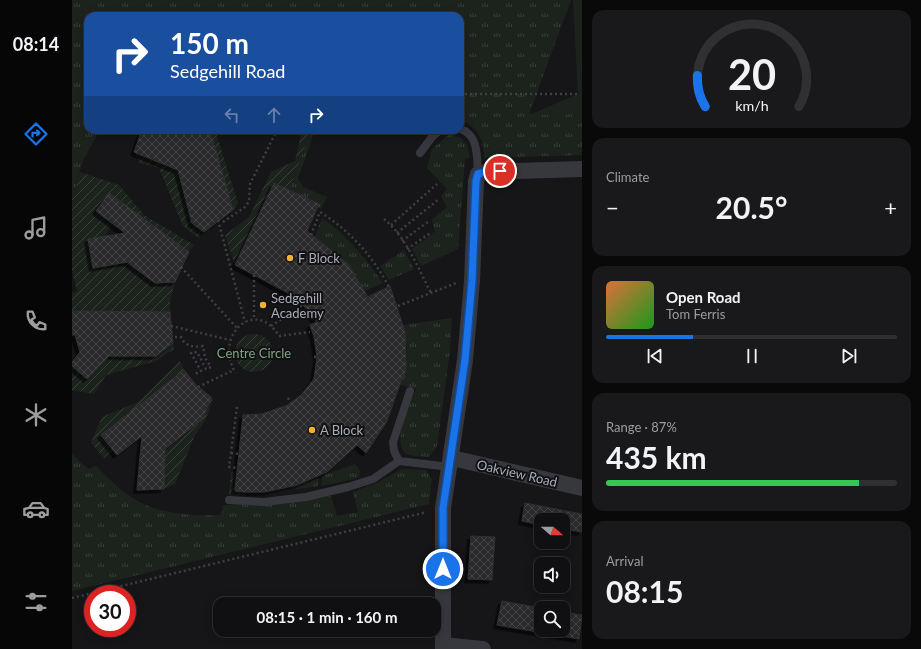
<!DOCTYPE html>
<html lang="en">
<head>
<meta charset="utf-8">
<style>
  body { margin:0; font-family:Lato,sans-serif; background:#19191b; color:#f1f3f6; height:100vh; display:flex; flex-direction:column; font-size:15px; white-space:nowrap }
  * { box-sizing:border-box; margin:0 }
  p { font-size:13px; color:#9c9d9f }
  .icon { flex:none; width:22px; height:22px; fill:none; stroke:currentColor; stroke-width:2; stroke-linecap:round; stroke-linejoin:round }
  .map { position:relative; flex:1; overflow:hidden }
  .sheet { display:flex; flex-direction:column; gap:10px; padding:10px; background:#09090a; width:339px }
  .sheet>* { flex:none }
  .hud { position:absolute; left:12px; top:12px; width:380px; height:122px; border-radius:12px; box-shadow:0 2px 10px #0003,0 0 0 1px #303032; background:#1a4fa0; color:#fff; overflow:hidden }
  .needle { width:26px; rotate:110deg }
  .tools { position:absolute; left:462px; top:513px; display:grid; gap:8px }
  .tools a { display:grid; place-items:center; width:36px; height:36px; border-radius:8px; background:#101012; box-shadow:0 2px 10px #0003,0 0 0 1px #303032; font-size:20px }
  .speed { position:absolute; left:12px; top:585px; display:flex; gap:8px; font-size:20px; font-weight:700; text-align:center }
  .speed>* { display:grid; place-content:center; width:52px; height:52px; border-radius:50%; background:#101012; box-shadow:0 2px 10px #0003,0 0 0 1px #303032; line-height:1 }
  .speed .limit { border:6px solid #d22; background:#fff; color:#111 }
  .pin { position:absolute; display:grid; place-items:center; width:34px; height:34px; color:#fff; margin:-17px; border:2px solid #fff; border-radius:50%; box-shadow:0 1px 4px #0007 }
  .me { position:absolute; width:44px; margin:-22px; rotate:0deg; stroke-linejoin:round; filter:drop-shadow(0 0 3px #0008) }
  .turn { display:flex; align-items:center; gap:14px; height:84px; padding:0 20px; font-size:18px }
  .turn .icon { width:52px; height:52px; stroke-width:2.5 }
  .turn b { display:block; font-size:28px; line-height:34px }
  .lanes { display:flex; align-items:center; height:38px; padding:0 20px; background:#0003; justify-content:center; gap:20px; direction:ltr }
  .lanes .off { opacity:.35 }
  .big { font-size:30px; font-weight:700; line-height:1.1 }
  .sheet .card { flex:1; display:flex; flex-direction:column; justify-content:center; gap:6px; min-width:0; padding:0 14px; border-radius:12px; background:#19191b }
  .sheet .dial { align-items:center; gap:0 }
  .dial svg { height:104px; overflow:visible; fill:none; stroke:#303032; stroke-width:7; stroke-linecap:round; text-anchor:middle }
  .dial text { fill:#f1f3f6; stroke:none }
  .song { display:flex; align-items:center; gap:12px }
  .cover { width:48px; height:48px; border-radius:6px; background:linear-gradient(135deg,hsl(20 70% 55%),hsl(120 70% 35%)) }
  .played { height:4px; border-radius:2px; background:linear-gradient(90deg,#1a73e8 30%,#303032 30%) }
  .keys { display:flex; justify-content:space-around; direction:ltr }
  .heat { display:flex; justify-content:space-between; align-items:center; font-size:22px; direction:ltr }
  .charge { height:6px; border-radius:3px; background:linear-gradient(90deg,#34c759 87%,#303032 0) }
  .trip { position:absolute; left:141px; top:597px; width:228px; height:40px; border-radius:12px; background:#101012; box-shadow:0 2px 10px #0003,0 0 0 1px #303032; font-weight:700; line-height:40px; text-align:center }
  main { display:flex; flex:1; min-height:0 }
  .tabs { display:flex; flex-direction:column; width:72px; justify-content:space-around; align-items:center; background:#060607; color:#9c9d9f }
  .tabs .icon { width:28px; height:28px }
  .tabs .current { color:#1a73e8 }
  .tabs b { font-size:18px; color:#f1f3f6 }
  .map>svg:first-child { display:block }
  .grass { fill:url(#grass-tufts) }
  .garden { fill:url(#garden-furrows) }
  .pitch { fill:#1c231d }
  .building { fill:url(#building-cross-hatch); stroke:#303034; filter:url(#shadow) }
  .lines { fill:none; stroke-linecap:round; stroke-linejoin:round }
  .path { stroke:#3d3f44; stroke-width:2.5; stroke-dasharray:2 3; stroke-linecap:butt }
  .lane { stroke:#37383d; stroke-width:8 }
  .street { stroke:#37383d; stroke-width:16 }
  .route-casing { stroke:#114b97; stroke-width:10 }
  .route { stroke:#1a73e8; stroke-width:7 }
  .poi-dot { fill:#f2b134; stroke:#111113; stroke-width:1.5 }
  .labels { text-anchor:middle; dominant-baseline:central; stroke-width:4; stroke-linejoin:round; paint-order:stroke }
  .poi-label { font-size:13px; fill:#a8adb8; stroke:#111113; text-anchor:start }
  .park-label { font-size:13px; fill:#7fa381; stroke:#111113 }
  .street-label { font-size:13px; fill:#a8adb8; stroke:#111113 }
</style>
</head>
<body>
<main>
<nav class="tabs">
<b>08:14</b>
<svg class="icon current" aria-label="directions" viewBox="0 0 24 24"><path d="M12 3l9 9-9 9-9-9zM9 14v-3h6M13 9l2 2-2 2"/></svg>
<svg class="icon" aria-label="music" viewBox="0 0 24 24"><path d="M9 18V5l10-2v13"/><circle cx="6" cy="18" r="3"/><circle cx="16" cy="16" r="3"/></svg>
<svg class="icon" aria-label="phone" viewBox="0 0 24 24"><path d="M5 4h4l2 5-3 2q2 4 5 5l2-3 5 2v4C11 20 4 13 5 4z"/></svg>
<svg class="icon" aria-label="climate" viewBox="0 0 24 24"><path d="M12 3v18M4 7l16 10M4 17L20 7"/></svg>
<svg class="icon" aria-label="car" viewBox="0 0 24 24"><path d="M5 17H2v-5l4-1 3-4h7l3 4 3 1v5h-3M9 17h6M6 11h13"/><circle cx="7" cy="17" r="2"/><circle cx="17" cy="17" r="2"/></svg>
<svg class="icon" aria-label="filters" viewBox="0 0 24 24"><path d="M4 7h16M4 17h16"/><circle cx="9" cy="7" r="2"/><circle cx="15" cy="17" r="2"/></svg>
</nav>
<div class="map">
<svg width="510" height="649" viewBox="0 0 510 649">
  <defs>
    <pattern id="grass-tufts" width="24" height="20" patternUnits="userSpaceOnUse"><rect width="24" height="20" fill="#1c231d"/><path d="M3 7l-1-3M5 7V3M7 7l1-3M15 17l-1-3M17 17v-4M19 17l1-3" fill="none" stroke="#3a403c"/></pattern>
    <pattern id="garden-furrows" width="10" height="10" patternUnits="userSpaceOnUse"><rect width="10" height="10" fill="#1c231d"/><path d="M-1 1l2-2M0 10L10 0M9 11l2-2" fill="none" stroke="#3a403c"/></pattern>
    <pattern id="building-cross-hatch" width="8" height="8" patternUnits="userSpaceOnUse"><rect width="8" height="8" fill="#29292c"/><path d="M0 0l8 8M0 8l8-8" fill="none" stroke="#454548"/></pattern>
    <filter id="shadow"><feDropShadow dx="-3.5" dy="3.5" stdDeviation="0" flood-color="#0009"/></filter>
  </defs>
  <rect width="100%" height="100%" fill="#161618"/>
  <path class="grass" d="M0 0H499L457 114H510V155L412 158C412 139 406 127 388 120V16H16V130H28L11 160 0 198Z
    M239 130H243L226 178 231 187 255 197 249 209 245 207 247 204 217 190Z
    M376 135C392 135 396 144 398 158L393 159 386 249 349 266 340 249 363 232 360 220 375 207 369 196 375 189 355 168 360 149Z
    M250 218C276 236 293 258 311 283L293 291 276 264 243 237Z
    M332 250 342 269 317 280 308 266Z
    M380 318 378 351 365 446 357 457C350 456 341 457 335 454 318 445 339 402 344 389L328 385 330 378 332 379C335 361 336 343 331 325Z
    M0 454 16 469 24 466C35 477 46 488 59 497 84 514 118 516 148 515L152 505 225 501 259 496 265 516 286 512 281 492 307 482 330 469 354 470 360 479 357 504 0 591Z
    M283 464 288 471 287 478 249 486 250 476Z
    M247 477 246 486 194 494 192 492 225 485Z"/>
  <path class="garden" d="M138 130H143L166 203 161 210Z
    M230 130H239L217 190 202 183 163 265 153 235 177 217 199 172 223 161Z
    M62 152 106 170 120 223 132 232 127 238 111 226 87 168 68 163Z
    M8 172 47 185 72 215 122 245 117 252 37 194 24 211 41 224 36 230 22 268 55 262 83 283 103 282 98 301V312L0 311V293L5 291 0 270V198Z
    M163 353a19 19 0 1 1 38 0a19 19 0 1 1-38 0Z
    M101 343 102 349 84 361 34 375 22 394 0 390V366L15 379 37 356H84Z
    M108 361 112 370 29 435 41 450 32 458 19 443 30 417 66 402Z
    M139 397 141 398 134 419 123 435 103 484 92 489 93 449Z
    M159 472H165L163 491 173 492V496L157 495Z"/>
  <path class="pitch" d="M501 0H510V114L457 115 506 94Z"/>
  <path class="building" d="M70 130H138L161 210 132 232 120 223 106 170 62 152Z
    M202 183 247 204 235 231 276 264 296 297 318 286 333 332 334 366 332 379 330 378 315 421 294 453 285 445 255 472 225 485 192 492H173L163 491 171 415 190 414 216 405 229 395 242 379 245 357 242 337 238 325 245 322 231 305 218 294 163 265Z
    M37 193 117 252 103 282 83 283 55 262 21 268 16 239 53 233 24 211Z
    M0 311 98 312 101 343 84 356H37L15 379 0 366V362L8 352 3 335H0Z
    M112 370 124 385 139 397 131 419 93 449 92 489 65 490 70 436 45 455 29 435Z
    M453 503 510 514V532L491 529V520H469V525L450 521Z
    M399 536 423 537 420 580 396 579Z
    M430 601 469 608V630H491V612L510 615 507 639 425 625Z"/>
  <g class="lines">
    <path class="path" d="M388 94H506
      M312 219C334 237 346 268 359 293
      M146 220 173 322
      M151 222 173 207 177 201 178 184 205 130
      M319 225 365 184
      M325 233 367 199
      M239 235 248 212C278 231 300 255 317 287
      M330 241 357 221
      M335 249 360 232
      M109 267 165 328
      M182 275V320
      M326 306 384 283
      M99 326 158 340
      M199 326 231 305
      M103 337H109C113 347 122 347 131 346L133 358 139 367 134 369 125 352 119 353 129 371 121 375
      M242 357H245
      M126 387 162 370C143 335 183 297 207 336L238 332
      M216 398 219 403
      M165 407 157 467 165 468
      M159 453 167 454
      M0 598 355 512"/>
    <path class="lane" d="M388 129C407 134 405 159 406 174
      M348 153 360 137 368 130
      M327 461 378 467
      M157 500 192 502 234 497 276 487 301 479 327 461 322 451 321 442 338 391"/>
    <path class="street" d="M380 458 510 488
      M371 645 411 649
      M371 649V508L393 360 400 281 404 181 406 174 414 172 510 169"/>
  </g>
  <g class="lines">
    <g class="route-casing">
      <path id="route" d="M371 569V508L393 360 400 281 404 181 406 174 414 172 428 171"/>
    </g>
    <use href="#route" class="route"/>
  </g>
  <g class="poi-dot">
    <circle cx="218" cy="258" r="4"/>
    <circle cx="191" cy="305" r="4"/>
    <circle cx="240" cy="430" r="4"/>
  </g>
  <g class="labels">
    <g class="poi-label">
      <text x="226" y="258">F Block</text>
      <text x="199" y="298">Sedgehill<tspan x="199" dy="15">Academy</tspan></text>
      <text x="248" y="430">A Block</text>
    </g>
    <g class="park-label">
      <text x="182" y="353">Centre Circle</text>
    </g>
    <g class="street-label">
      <text transform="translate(445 473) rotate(13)">Oakview Road</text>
    </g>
  </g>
</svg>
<div class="tools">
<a><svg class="needle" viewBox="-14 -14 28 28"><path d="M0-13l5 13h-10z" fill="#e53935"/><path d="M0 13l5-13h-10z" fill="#9c9d9f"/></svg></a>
<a><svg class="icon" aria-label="sound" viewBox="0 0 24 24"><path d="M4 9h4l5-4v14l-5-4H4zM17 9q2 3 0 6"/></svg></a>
<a><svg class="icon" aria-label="search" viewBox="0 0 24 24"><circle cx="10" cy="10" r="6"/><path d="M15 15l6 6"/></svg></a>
</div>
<div class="speed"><div class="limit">30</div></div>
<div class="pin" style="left:428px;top:171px;background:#d93025"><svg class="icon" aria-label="arrive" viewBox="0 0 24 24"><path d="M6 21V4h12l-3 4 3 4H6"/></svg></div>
<svg class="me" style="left:371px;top:569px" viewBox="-20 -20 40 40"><circle r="17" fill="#1a73e8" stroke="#fff" stroke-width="3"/><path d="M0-11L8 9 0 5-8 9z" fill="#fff"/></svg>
<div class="trip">08:15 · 1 min · 160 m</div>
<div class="hud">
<div class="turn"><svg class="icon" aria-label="right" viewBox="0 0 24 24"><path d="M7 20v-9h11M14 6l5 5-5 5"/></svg><div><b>150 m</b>Sedgehill Road</div></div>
<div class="lanes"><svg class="icon off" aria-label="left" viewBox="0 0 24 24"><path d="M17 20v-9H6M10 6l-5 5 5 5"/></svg><svg class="icon off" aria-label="ahead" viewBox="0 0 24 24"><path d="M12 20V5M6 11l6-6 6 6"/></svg><svg class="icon" aria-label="right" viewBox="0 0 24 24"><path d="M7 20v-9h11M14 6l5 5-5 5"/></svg></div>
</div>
</div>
<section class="sheet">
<div class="card dial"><svg viewBox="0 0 100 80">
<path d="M14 69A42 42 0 1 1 86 69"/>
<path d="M14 69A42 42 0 0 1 8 45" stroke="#1a73e8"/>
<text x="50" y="56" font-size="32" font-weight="700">20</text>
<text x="50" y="72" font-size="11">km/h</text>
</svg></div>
<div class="card"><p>Climate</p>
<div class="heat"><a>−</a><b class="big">20.5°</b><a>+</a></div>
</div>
<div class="card">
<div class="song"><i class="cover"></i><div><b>Open Road</b><p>Tom Ferris</p></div></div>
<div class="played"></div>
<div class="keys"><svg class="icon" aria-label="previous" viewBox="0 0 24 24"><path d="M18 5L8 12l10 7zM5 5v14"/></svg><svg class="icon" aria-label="pause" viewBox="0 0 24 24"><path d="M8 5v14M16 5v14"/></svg><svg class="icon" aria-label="next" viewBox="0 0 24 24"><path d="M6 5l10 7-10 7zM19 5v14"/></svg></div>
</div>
<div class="card"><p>Range · 87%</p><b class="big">435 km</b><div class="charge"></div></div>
<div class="card"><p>Arrival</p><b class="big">08:15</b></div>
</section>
</main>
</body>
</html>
